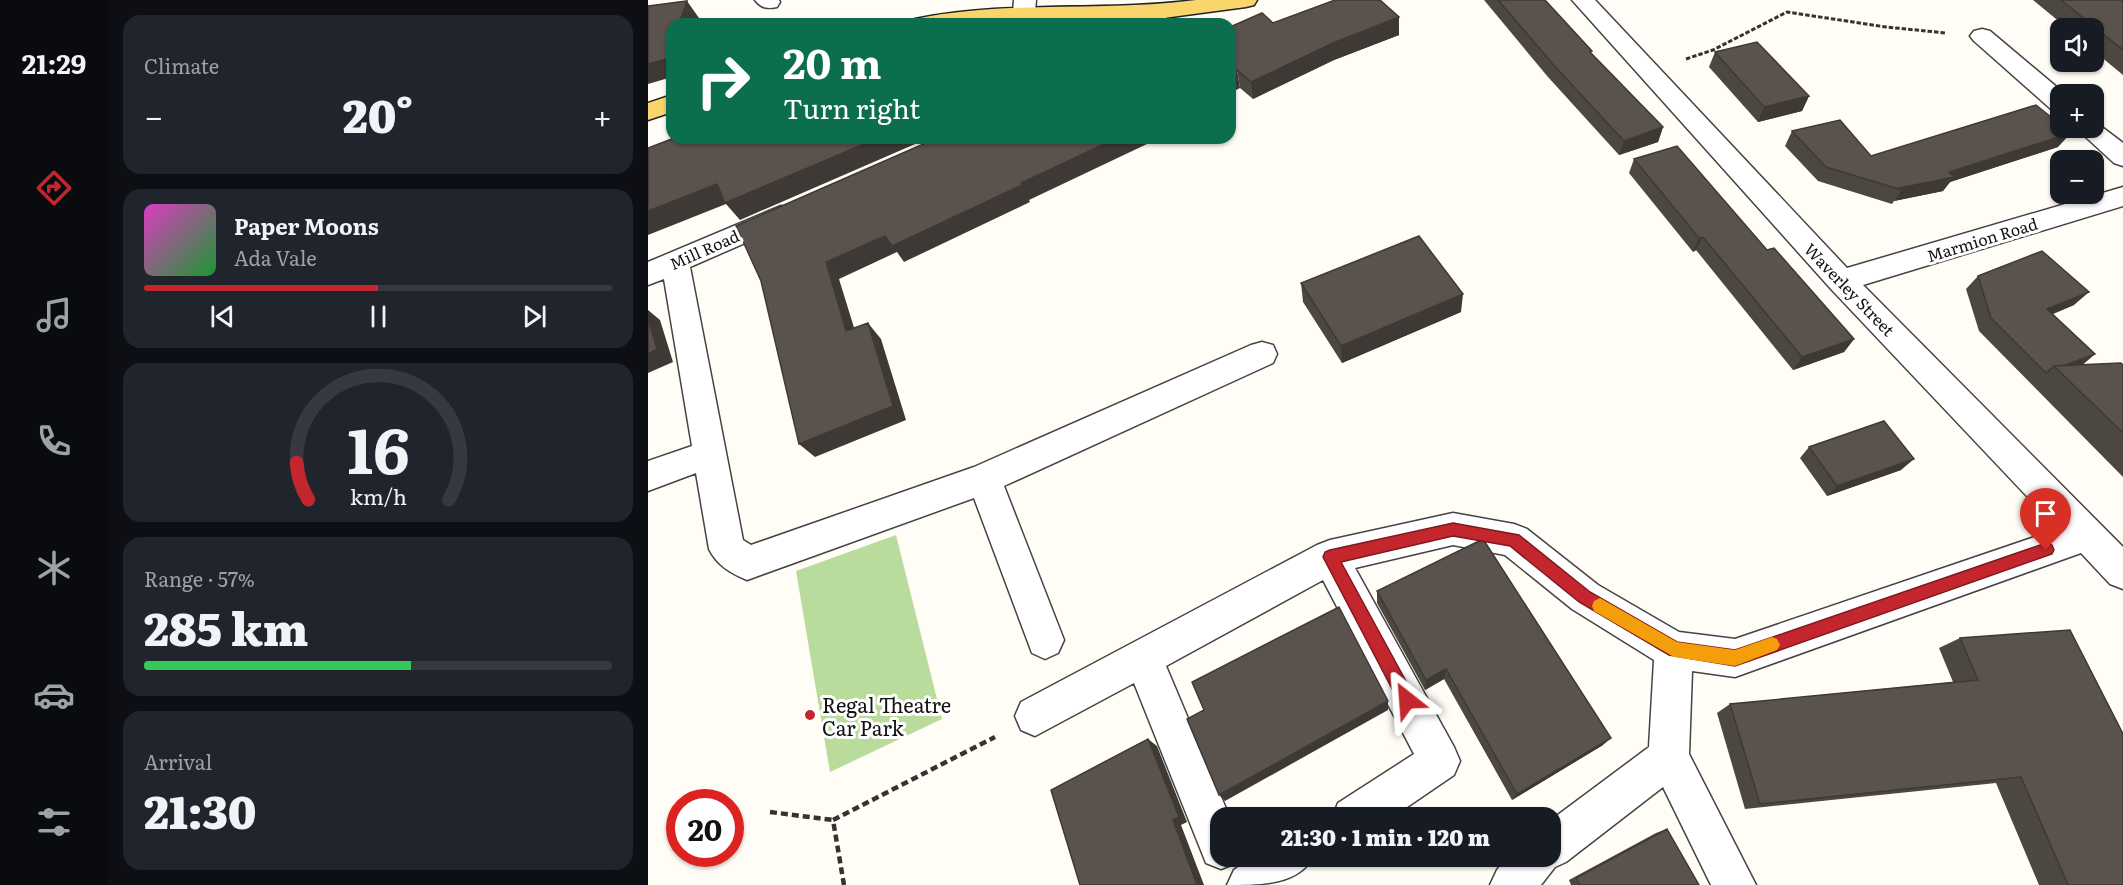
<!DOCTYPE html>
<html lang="en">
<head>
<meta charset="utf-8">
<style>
  body { margin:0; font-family:Literata,serif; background:#20242c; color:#f1f3f6; height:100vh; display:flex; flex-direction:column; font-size:22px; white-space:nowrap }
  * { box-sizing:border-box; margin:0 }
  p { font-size:20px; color:#9ea1a6 }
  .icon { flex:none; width:33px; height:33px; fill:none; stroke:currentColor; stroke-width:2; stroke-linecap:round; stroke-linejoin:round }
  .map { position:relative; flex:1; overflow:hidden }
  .side { display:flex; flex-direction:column; gap:15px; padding:15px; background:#0d0f14; width:540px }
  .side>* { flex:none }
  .hud { position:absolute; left:18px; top:18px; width:570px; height:126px; border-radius:18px; box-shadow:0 2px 4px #0004; background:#0b6e4f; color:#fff; overflow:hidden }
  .controls { position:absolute; left:1402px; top:18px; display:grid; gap:12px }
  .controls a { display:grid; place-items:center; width:54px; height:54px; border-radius:12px; background:#171b24; box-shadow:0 2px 4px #0004; font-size:30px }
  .speed { position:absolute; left:18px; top:789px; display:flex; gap:12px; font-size:30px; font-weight:700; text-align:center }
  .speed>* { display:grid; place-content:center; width:78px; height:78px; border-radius:50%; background:#171b24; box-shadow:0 2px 4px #0004; line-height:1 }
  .speed .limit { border:9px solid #d22; background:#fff; color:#111 }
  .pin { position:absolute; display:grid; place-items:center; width:51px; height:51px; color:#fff; margin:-62px -26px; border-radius:50% 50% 50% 0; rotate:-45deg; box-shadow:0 0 6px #0007 }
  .pin .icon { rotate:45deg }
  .me { position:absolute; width:66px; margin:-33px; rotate:332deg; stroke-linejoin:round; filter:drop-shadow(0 0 4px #0008) }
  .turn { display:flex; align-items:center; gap:21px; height:126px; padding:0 18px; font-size:27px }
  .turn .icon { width:78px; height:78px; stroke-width:2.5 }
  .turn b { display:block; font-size:42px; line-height:51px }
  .big { font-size:45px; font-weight:800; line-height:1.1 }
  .side .tile { flex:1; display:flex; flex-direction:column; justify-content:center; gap:9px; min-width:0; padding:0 21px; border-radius:18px; background:#20242c }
  .side .dial { align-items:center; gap:0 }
  .dial svg { height:156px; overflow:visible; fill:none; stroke:#363941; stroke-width:7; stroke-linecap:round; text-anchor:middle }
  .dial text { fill:#f1f3f6; stroke:none }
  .song { display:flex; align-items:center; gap:18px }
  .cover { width:72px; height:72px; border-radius:9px; background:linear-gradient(135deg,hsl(310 70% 55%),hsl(130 70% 35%)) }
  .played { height:6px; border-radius:3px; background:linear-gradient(90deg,#c4262e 50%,#363941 50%) }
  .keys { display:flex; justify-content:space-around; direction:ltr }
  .heat { display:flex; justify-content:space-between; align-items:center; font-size:33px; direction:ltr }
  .charge { height:9px; border-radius:4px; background:linear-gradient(90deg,#34c759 57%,#363941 0) }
  .trip { position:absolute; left:562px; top:807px; width:351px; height:60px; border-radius:18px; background:#171b24; box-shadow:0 2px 4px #0004; font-weight:800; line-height:60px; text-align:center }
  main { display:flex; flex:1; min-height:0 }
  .tabs { display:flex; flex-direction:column; width:108px; justify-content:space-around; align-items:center; background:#090b0e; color:#9ea1a6 }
  .tabs .icon { width:42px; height:42px }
  .tabs .active { color:#c4262e }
  .tabs b { font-size:27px; color:#f1f3f6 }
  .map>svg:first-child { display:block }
  .forest { fill:#b9dc9c }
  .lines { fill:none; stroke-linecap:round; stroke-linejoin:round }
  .minor-casing { stroke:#444; stroke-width:3 }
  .major-casing { stroke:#222; stroke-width:3 }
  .path-far1 { stroke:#333; stroke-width:3; stroke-dasharray:4.5 2; stroke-linecap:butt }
  .path { stroke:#333; stroke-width:4.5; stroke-dasharray:7 4; stroke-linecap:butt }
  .minor { fill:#fff; fill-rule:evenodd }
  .major { fill:#f9d66b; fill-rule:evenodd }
  .wall { fill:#4d4742 }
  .shaded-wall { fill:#3f3936 }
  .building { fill:#5a524d; stroke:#3f3936; stroke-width:1.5 }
  .route { fill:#c4262e; stroke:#7f191e; stroke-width:1.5 }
  .slow { fill:#f59e0b }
  .poi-dot { fill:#c4262e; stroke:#fff; stroke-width:2 }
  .labels { text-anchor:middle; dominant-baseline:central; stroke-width:6; stroke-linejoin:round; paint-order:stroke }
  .street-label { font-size:16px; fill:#111; stroke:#fff }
  .near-poi-label { font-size:20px; fill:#111; stroke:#fff; text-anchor:start }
</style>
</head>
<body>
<main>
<nav class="tabs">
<b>21:29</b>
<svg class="icon active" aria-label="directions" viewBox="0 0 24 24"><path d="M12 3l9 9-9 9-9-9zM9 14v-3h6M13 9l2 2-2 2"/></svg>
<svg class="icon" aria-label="music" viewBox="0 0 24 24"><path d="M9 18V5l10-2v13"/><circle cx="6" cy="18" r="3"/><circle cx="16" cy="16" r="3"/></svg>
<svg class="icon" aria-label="phone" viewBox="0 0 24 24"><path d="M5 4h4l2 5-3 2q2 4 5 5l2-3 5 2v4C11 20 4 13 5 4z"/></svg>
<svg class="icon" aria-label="climate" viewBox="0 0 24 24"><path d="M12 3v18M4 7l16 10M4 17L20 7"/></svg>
<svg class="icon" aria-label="car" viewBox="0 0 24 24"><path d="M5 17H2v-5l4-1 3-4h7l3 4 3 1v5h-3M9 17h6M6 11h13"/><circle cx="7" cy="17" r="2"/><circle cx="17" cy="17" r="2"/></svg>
<svg class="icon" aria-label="filters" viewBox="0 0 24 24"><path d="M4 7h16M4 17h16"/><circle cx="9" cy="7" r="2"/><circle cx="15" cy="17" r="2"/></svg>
</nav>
<section class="side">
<div class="tile"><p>Climate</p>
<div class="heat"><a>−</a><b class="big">20°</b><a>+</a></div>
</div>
<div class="tile">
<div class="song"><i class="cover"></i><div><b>Paper Moons</b><p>Ada Vale</p></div></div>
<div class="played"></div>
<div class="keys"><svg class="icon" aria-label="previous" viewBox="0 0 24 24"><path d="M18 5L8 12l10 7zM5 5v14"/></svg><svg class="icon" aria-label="pause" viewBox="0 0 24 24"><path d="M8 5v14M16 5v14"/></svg><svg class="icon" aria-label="next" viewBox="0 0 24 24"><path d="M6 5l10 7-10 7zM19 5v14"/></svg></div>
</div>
<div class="tile dial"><svg viewBox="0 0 100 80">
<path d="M14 69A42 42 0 1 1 86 69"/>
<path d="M14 69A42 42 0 0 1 8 50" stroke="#c4262e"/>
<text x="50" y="56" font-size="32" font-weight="700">16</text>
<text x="50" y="72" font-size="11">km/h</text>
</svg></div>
<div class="tile"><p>Range · 57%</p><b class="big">285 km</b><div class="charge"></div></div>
<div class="tile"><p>Arrival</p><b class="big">21:30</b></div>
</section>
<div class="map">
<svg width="1475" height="885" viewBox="0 0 1475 885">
  <rect width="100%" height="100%" fill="#fffdf5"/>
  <path class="forest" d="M248 535 294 719 182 772 148 571Z"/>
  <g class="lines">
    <g class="minor-casing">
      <path id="minor" d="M107 0H131L132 2 129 7C119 9 113 8 107 0Z
        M366 0H388L387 12 384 17 376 19 368 17 365 12Z
        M924 0H947L1199 268 1475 187V206L1215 285 1475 547V589L1462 584 1433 553 1087 677 1044 671 1041 754 1108 885H1063L1015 787 918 862 907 867 893 885H842L849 870 860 856H903V820L1001 747 1006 660 924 609 857 555 805 545 707 568 806 747 812 761 806 775 743 818H684L690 803 766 754 675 580 518 666 582 818H573V856H591L588 863 573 869 558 863 486 683 387 736 373 730 367 716 373 702 669 545 682 540 805 513 866 524 879 529 950 585 1031 632 1087 639 1410 529 1183 289Z
        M508 5 516 7 519 12 518 24H496L497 12 500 7Z
        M1334 29 1342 31 1417 94H1413V112L1404 110 1326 41 1322 36 1326 31Z
        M1446 121 1475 143V166L1466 163 1428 128H1446Z
        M133 206 143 209 147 216 143 223 42 267 95 540 103 545 326 467 603 345 614 342 625 345 629 354 625 363 356 486 416 640 410 653 397 659 384 653 326 498 99 580C82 573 69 565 61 549L48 473 0 491V461L44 446 16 279 0 285V262Z
        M606 856H666C650 885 614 885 579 885L586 870Z"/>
    </g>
    <g class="major-casing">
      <path id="major" d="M548 0H609L606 5 598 7 508 19H376L319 24H264L267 19C359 0 454 12 548 0Z
        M24 95V112L0 120V103Z"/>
    </g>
    <path class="path-far1" d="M1038 59 1065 50 1139 12 1238 27 1298 33"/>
    <path class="path" d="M122 812 185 820
      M196 885 185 820 347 737"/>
    <use href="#minor" class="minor"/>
    <use href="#major" class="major"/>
  </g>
  <path class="wall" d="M836 0H897L944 51 943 53 1015 127 1010 142 971 155 900 77Z
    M1385 0H1475V75L1446 51V28H1419Z
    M625 23 751 35 686 60 605 99 592 88 582 27Z
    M1067 52 1161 96 1154 111 1110 122 1061 67Z
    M1144 131 1223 156 1410 147 1302 182 1295 191 1246 201 1244 204 1170 181 1137 146Z
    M986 159 1119 250 1206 339 1196 352 1145 370 1048 250 1045 252 981 173Z
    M1330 276 1426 305 1405 314 1447 354 1435 364 1475 365V477L1331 331 1318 289Z
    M653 283 813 312 694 363 655 302Z
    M1161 447 1253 470 1179 496 1152 458Z
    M729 591 955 745 864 800 796 679 777 690 729 603Z
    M1312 638 1475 885H1391L1348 783 1097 809 1069 713 1082 704 1305 682 1291 648Z
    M1019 829 1051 885H923L921 880 1008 833Z"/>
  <path class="shaded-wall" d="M39 1 51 18 49 24H31Z
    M751 17V35L686 60 605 99 603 82 685 43Z
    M24 44V77L0 84V64Z
    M589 70 592 88 582 93V74Z
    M1161 96 1154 111 1110 122 1116 107Z
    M1015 127 1010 142 971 155 976 141Z
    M1423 133 1410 147 1302 182 1295 191 1246 201 1254 190 1252 188Z
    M230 138H281L92 220 78 204 0 235V211L69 184Z
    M469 138H497L499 144 381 200 382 202 256 262 249 252 191 279 212 347 198 331 178 262 237 236 373 183Z
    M1055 237 1048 250 1045 252 1051 238Z
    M1441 292 1426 305 1385 322 1399 309Z
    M815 294 813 312 694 363 693 346Z
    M0 310 12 320 25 362 0 373Z
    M220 323 233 339 258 420 167 457 151 444Z
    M1206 339 1196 352 1145 370 1154 357Z
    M1447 354 1432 367 1409 368Z
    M1266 459 1253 470 1179 496 1189 486Z
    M798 669 796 679 777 690 778 680Z
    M740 701V710L577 801 571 795Z
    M963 738 955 745 864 800 869 794Z
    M500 739 509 746 539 822 533 825 556 885H549L525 820Z"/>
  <path class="building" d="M687 0H732L751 17 685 43 603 82 589 70 582 74V27L614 13 625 23Z
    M850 0H897L944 51 942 52 1015 127 976 141 903 62Z
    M1413 0H1475V50Z
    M39 1 31 24H24V44L19 59 0 64V6Z
    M1109 42 1161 96 1116 107 1067 52Z
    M1388 105 1413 125V128H1416L1423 133 1301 172 1306 177 1252 188 1254 190 1178 167 1144 131 1192 120 1223 156Z
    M26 138H230L77 203 69 184 0 211V148Z
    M289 138H469L373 183 374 185 244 246 237 236 178 262 198 331 220 323 245 406 151 444 113 281 88 226Z
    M1029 146 1119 250 1126 248 1206 339 1154 357 1055 237 1051 238 986 159Z
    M771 236 815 294 693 346 653 283Z
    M1394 251 1441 292 1399 309 1447 354 1418 365 1406 366 1398 373 1343 318 1330 276Z
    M0 319 9 349 0 354Z
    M1473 363 1475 365V433L1406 366Z
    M1236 421 1266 459 1189 486 1161 447Z
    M835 539 963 738 869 794 798 669 778 680 729 591Z
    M691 607 740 701 571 795 539 719 556 710 544 682Z
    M1422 630 1475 734V885H1420L1373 777 1112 804 1082 704 1330 680 1312 638Z
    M500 739 531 817 525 820 549 885H432L403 790Z
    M1019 829 1051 885H932L928 878Z"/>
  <path class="route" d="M805 523 871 535 942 592 1029 642 1087 650 1398 543 1404 545 1406 550 1404 554 1398 556 1087 666 1021 655 931 602 862 546 805 536 693 562 765 694 767 700 765 706 759 708 753 706 675 557 677 552 682 550Z"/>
  <path class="slow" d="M952 598 1029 642 1087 650 1124 637 1129 639 1132 645 1129 650 1087 666 1026 657 946 611 944 606 946 601Z"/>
  <circle class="poi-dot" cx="162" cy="715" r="6"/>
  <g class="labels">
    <g class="street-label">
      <text transform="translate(1334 239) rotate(-17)">Marmion Road</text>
      <text transform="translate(56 249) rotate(-24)">Mill Road</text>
      <text transform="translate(1202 289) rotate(46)">Waverley Street</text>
    </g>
    <g class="near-poi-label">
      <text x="174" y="704">Regal Theatre<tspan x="174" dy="23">Car Park</tspan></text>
    </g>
  </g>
</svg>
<div class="controls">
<a><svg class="icon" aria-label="sound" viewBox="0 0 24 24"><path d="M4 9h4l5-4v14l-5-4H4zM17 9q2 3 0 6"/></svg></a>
<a>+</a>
<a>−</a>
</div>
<div class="speed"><div class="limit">20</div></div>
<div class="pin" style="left:1398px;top:550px;background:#d93025"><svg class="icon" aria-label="arrive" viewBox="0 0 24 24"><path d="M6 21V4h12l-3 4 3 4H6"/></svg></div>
<svg class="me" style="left:759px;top:700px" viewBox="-20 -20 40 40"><path d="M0-17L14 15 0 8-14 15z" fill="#c4262e" stroke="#fff" stroke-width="4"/></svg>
<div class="trip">21:30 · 1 min · 120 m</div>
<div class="hud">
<div class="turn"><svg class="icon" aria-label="right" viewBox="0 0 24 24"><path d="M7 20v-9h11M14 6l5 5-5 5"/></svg><div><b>20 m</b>Turn right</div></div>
</div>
</div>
</main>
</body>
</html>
